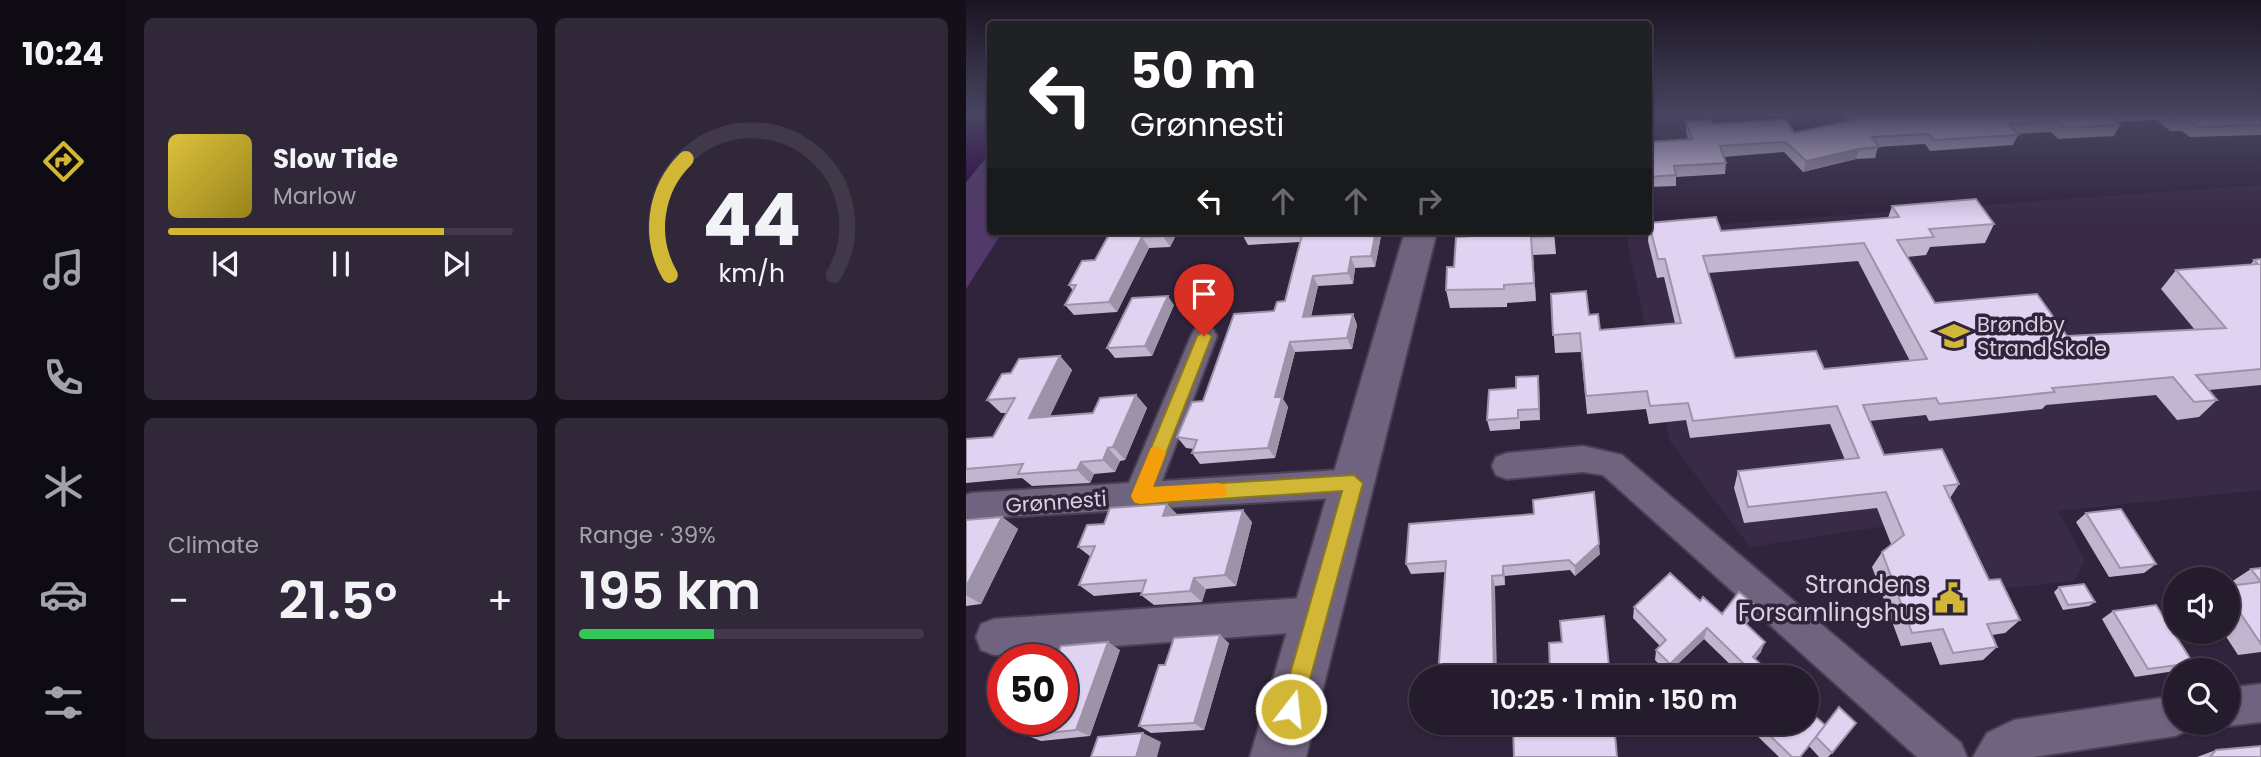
<!DOCTYPE html>
<html lang="en">
<head>
<meta charset="utf-8">
<style>
  body { margin:0; font-family:Poppins,sans-serif; background:#302839; color:#f1f3f6; height:100vh; display:flex; flex-direction:column; font-size:26px; white-space:nowrap }
  * { box-sizing:border-box; margin:0 }
  p { font-size:23px; color:#a3a1aa }
  .icon { flex:none; width:38px; height:38px; fill:none; stroke:currentColor; stroke-width:2; stroke-linecap:round; stroke-linejoin:round }
  .map { position:relative; flex:1; overflow:hidden }
  .drawer { display:flex; flex-direction:column; gap:18px; padding:18px; background:#140f19; width:840px }
  .drawer>* { flex:none }
  .hud { position:absolute; left:21px; top:21px; width:665px; height:214px; border-radius:7px; box-shadow:0 2px 5px #0004,0 0 0 2px #413949; background:#202124; color:#fff; overflow:hidden }
  .fabs { position:absolute; left:1197px; top:567px; display:grid; gap:14px }
  .fabs a { display:grid; place-items:center; width:77px; height:77px; border-radius:50%; background:#241b2d; box-shadow:0 2px 5px #0004,0 0 0 2px #413949; font-size:35px }
  .speed { position:absolute; left:21px; top:644px; display:flex; gap:14px; font-size:35px; font-weight:700; text-align:center }
  .speed>* { display:grid; place-content:center; width:91px; height:91px; border-radius:50%; background:#241b2d; box-shadow:0 2px 5px #0004,0 0 0 2px #413949; line-height:1 }
  .speed .limit { border:10px solid #d22; background:#fff; color:#111 }
  .pin { position:absolute; display:grid; place-items:center; width:60px; height:60px; color:#fff; margin:-72px -30px; border-radius:50% 50% 50% 0; rotate:-45deg; box-shadow:0 0 7px #0007 }
  .pin .icon { rotate:45deg }
  .me { position:absolute; width:77px; margin:-38px; rotate:16deg; stroke-linejoin:round; filter:drop-shadow(0 0 5px #0008) }
  .turn { display:flex; align-items:center; gap:24px; height:147px; padding:0 28px; font-size:32px }
  .turn .icon { width:91px; height:91px; stroke-width:2.5 }
  .turn b { display:block; font-size:49px; line-height:60px }
  .lanes { display:flex; align-items:center; height:66px; padding:0 28px; background:#0003; justify-content:center; gap:35px; direction:ltr }
  .lanes .off { opacity:.35 }
  .big { font-size:52px; font-weight:600; line-height:1.1 }
  .drawer .tile { flex:1; display:flex; flex-direction:column; justify-content:center; gap:10px; min-width:0; padding:0 24px; border-radius:10px; background:#302839 }
  .drawer .dial { align-items:center; gap:0 }
  .dial svg { height:182px; overflow:visible; fill:none; stroke:#413949; stroke-width:7; stroke-linecap:round; text-anchor:middle }
  .dial text { fill:#f1f3f6; stroke:none }
  .song { display:flex; align-items:center; gap:21px }
  .cover { width:84px; height:84px; border-radius:10px; background:linear-gradient(135deg,hsl(50 70% 55%),hsl(50 70% 35%)) }
  .played { height:7px; border-radius:4px; background:linear-gradient(90deg,#d2b736 80%,#413949 80%) }
  .keys { display:flex; justify-content:space-around; direction:ltr }
  .heat { display:flex; justify-content:space-between; align-items:center; font-size:38px; direction:ltr }
  .charge { height:10px; border-radius:5px; background:linear-gradient(90deg,#34c759 39%,#413949 0) }
  .drawer .tiles { flex:1; display:grid; gap:18px; grid-template-columns:repeat(2,1fr) }
  .trip { position:absolute; left:443px; top:665px; width:410px; height:70px; border-radius:35px; background:#241b2d; box-shadow:0 2px 5px #0004,0 0 0 2px #413949; font-weight:600; line-height:70px; text-align:center }
  main { display:flex; flex:1; min-height:0 }
  .tabs { display:flex; flex-direction:column; width:126px; justify-content:space-around; align-items:center; background:#0e0b12; color:#a3a1aa }
  .tabs .icon { width:49px; height:49px }
  .tabs .selected { color:#d2b736 }
  .tabs b { font-size:32px; color:#f1f3f6 }
  .map>svg:first-child { display:block }
  .built { fill:#392a48 }
  .green { fill:#523969 }
  .water { fill:#2a0045 }
  .lines { fill:none; stroke-linecap:round; stroke-linejoin:round }
  .minor-casing { stroke:#4a4053; stroke-width:4 }
  .secondary-casing { stroke:#4a4053; stroke-width:4 }
  .minor { fill:#70637f; fill-rule:evenodd }
  .secondary { fill:#70637f; fill-rule:evenodd }
  .wall { fill:#c1b5cf; fill-rule:evenodd }
  .shaded-wall { fill:#9d93a9 }
  .building { fill:#e0d2f1; stroke:#9d93a9; stroke-width:2; fill-rule:evenodd }
  .route { fill:#d2b736; stroke:#887723; stroke-width:2 }
  .slow { fill:#f59e0b }
  .labels { text-anchor:middle; dominant-baseline:central; stroke-width:7; stroke-linejoin:round; paint-order:stroke }
  .poi-label { font-size:21px; fill:#d7d0df; stroke:#30243c; text-anchor:start }
  .street-label { font-size:21px; fill:#d7d0df; stroke:#30243c }
  .near-poi-label { font-size:24px; fill:#d7d0df; stroke:#30243c; text-anchor:end }
</style>
</head>
<body>
<main>
<nav class="tabs">
<b>10:24</b>
<svg class="icon selected" aria-label="directions" viewBox="0 0 24 24"><path d="M12 3l9 9-9 9-9-9zM9 14v-3h6M13 9l2 2-2 2"/></svg>
<svg class="icon" aria-label="music" viewBox="0 0 24 24"><path d="M9 18V5l10-2v13"/><circle cx="6" cy="18" r="3"/><circle cx="16" cy="16" r="3"/></svg>
<svg class="icon" aria-label="phone" viewBox="0 0 24 24"><path d="M5 4h4l2 5-3 2q2 4 5 5l2-3 5 2v4C11 20 4 13 5 4z"/></svg>
<svg class="icon" aria-label="climate" viewBox="0 0 24 24"><path d="M12 3v18M4 7l16 10M4 17L20 7"/></svg>
<svg class="icon" aria-label="car" viewBox="0 0 24 24"><path d="M5 17H2v-5l4-1 3-4h7l3 4 3 1v5h-3M9 17h6M6 11h13"/><circle cx="7" cy="17" r="2"/><circle cx="17" cy="17" r="2"/></svg>
<svg class="icon" aria-label="filters" viewBox="0 0 24 24"><path d="M4 7h16M4 17h16"/><circle cx="9" cy="7" r="2"/><circle cx="15" cy="17" r="2"/></svg>
</nav>
<section class="drawer">
<div class="tiles">
<div class="tile">
<div class="song"><i class="cover"></i><div><b>Slow Tide</b><p>Marlow</p></div></div>
<div class="played"></div>
<div class="keys"><svg class="icon" aria-label="previous" viewBox="0 0 24 24"><path d="M18 5L8 12l10 7zM5 5v14"/></svg><svg class="icon" aria-label="pause" viewBox="0 0 24 24"><path d="M8 5v14M16 5v14"/></svg><svg class="icon" aria-label="next" viewBox="0 0 24 24"><path d="M6 5l10 7-10 7zM19 5v14"/></svg></div>
</div>
<div class="tile dial"><svg viewBox="0 0 100 80">
<path d="M14 69A42 42 0 1 1 86 69"/>
<path d="M14 69A42 42 0 0 1 21 18" stroke="#d2b736"/>
<text x="50" y="56" font-size="32" font-weight="700">44</text>
<text x="50" y="72" font-size="11">km/h</text>
</svg></div>
<div class="tile"><p>Climate</p>
<div class="heat"><a>−</a><b class="big">21.5°</b><a>+</a></div>
</div>
<div class="tile"><p>Range · 39%</p><b class="big">195 km</b><div class="charge"></div></div>
</div>
</section>
<div class="map">
<svg width="1295" height="757" viewBox="0 0 1295 757">
  <rect width="100%" height="100%" fill="#30243c"/>
  <path class="built" d="M1295 185V490L1092 511 1119 560 1108 581 1021 590 984 516 784 547 704 441 659 231Z"/>
  <path class="green" d="M24 153V231H37L0 289V182Z"/>
  <path class="water" d="M0 114H24L20 144 24 147V153L0 182Z"/>
  <g class="lines">
    <g class="minor-casing">
      <path id="minor" d="M238 326 247 329 251 336 196 481 388 469 399 473 404 483 399 493 388 497 0 519V495L5 493 163 483 225 336 229 329Z
        M617 446 656 455 995 743 1001 757H951L637 475 617 472 541 479 530 475 526 466 530 457 541 453Z
        M351 597 364 602 369 614 364 626 351 631 28 655 15 650 10 637 15 624 28 619Z
        M1295 684V722L1262 726 1253 723H1262V688Z
        M1209 696V723H1226L1223 730 1209 736 1067 757H1007L1021 733 1048 720Z"/>
    </g>
    <g class="secondary-casing">
      <path id="secondary" d="M439 231H471L340 757H284Z"/>
    </g>
    <use href="#minor" class="minor"/>
    <use href="#secondary" class="secondary"/>
  </g>
  <path class="wall" d="M878 114H1295V135L1224 137 1216 131H1204L1191 120 1151 122 1154 125 1148 136 1092 139 1085 132 1051 134 1052 135 1047 145 964 151 959 144 912 147 909 158 890 159 837 172 818 152 758 157 760 163 759 174 710 177V186L682 187V142L722 139 720 132V121L828 133 882 121Z
    M926 206 1028 224 1019 243 964 247 960 255 941 257 969 303 1101 336 1229 330 1195 289 1210 270 1284 265 1288 260 1295 259V385L1243 390 1251 400 1233 417 1211 420 1190 395 1080 405 1076 409 963 421 960 415 903 421 918 455 993 484 984 498 1023 580 1054 620 1039 633 1026 635 1031 647 1017 660 974 665 965 642 935 646 906 567 916 552 925 544 911 508 778 523 768 488 772 471 879 460 864 424 724 438 720 420 683 424 680 409 621 414 615 352 589 353 585 294 623 315 634 330 709 323 698 277 691 278 682 241 683 223 755 231 922 218ZM892 261 944 361 858 369 769 358 742 273Z
    M145 231H212L204 247 183 248 151 312 108 315 99 305 107 291 103 285 129 260Z
    M277 231H416L409 267 389 268 387 284 352 286 345 317 387 314 391 325 386 349 329 352 317 399 322 407 309 458 234 464 226 453 228 449 220 448 211 437 237 401 308 311 319 301 334 242 282 245 276 234Z
    M588 231 590 254 567 255 570 301 541 303V307L484 308 480 290 488 267 490 237Z
    M208 305 186 356 149 358 141 348Z
    M94 356 106 370 84 416 127 413 170 395 181 408 159 460 154 461 149 472 128 474 124 483 66 486 56 478 0 483V440L27 437 41 413H35L21 400 45 373Z
    M572 376 573 387 574 420 554 421V429L524 431 521 420 550 388Z
    M1120 513 1190 564 1178 573 1143 577 1110 522Z
    M211 515 286 522 270 586 240 589 236 602 188 605 175 595 176 592 128 596 113 585 125 557 112 547Z
    M36 517 52 529 15 604 0 606V520Z
    M443 524 634 554 609 576 604 570 539 576V585L529 586 480 572 445 574 440 564Z
    M1295 568V652L1272 655 1257 632H1262V586L1267 585 1265 582 1285 569Z
    M1093 587 1129 602 1123 606 1097 610 1088 592Z
    M734 601 756 614 786 617 780 624 795 652 789 659 772 672 738 639 702 673 689 660 690 650 694 646 667 618 668 607Z
    M1147 611 1227 663 1214 670H1209V671L1169 677 1136 619Z
    M263 643 238 730 185 733 173 726 199 665Z
    M154 650 124 736 75 741 60 735Z
    M873 707 866 753 862 757H853L843 746 834 757H813L778 723H840L859 725Z
    M547 723H665L648 725Z
    M1250 750 1295 757H1231Z"/>
  <path class="shaded-wall" d="M893 149 890 159 837 172 840 161Z
    M200 231H212L204 247 197 236Z
    M410 231H416L409 267 405 256Z
    M176 237 183 248 151 312 143 302Z
    M565 237 567 255 570 301 568 283Z
    M385 257 389 268 387 284 382 273Z
    M347 276 352 286 342 328 337 317Z
    M202 296 208 305 186 356 179 346Z
    M387 314 391 325 386 349 381 338Z
    M324 342 329 352 317 399 322 407 309 458 302 448 309 397Z
    M94 356 106 370 77 431 63 418Z
    M572 376 573 387 574 420 573 409Z
    M170 395 181 408 159 460 147 447Z
    M142 448 154 461 149 472 137 460Z
    M115 462 128 474 124 483 111 470Z
    M201 504 213 516H197Z
    M277 510 286 522 270 586 259 575Z
    M36 517 52 529 15 604 0 595V587Z
    M633 544 634 554 609 576V566Z
    M537 566 539 576V585L537 575Z
    M526 576 529 586 531 677H528Z
    M228 578 240 589 236 602 224 591Z
    M790 606 786 617 774 633 778 622Z
    M741 628 738 639 702 673 704 664Z
    M254 635 263 643 238 730 228 723Z
    M142 642 154 650 124 736 110 730Z
    M799 642 795 652 783 667 787 657Z
    M177 733 195 742 191 757H170Z"/>
  <path class="building" d="M887 114H1143L1154 125 1098 128 1090 121 1043 124 1052 135 968 140 963 134 906 137 913 147 893 149 840 161 820 142 754 146 760 163 708 166 710 175 682 177V142L726 139 720 121 745 120 746 124 820 119 828 133 890 119Z
    M1204 114H1295V125L1231 127 1223 120 1211 121Z
    M1010 199 1028 224 963 229 968 237 931 240 969 303 1071 294 1101 336 1260 328 1210 270 1292 264 1288 260 1295 259V369L1230 375 1251 400 1228 402 1207 377 1086 388 1089 392 973 404 970 398 897 405 918 455 976 449 993 484 978 486 1023 580 1034 579 1054 620 1021 624 1031 647 987 653 977 629 946 633 916 552 938 535 920 492 782 507 772 471 893 458 871 406 727 421 722 403 684 406 681 391 620 396 614 333 587 335 585 294 620 291 623 315 632 314 634 330 715 323 699 259H692L683 223 750 217 755 231 933 217 926 206ZM898 243 961 359 858 369 850 351 769 358 737 256Z
    M145 231H200L197 236 176 237 143 302 99 305 110 285H103L116 261 129 260Z
    M277 231H324L276 234Z
    M337 231H410L405 256 385 257 382 273 347 276 337 317 387 314 381 338 324 342 309 397H316L302 448 226 453 231 440 211 437 226 402 237 401 268 314 308 311 311 302 319 301Z
    M534 231H588V236L565 237 568 283 538 285V289L480 290 481 267H488L490 237 533 234Z
    M202 296 179 346 141 348 166 298Z
    M94 356 63 418 127 413 134 398 170 395 147 447 142 448 137 460 115 462 111 470 52 474 57 464 0 469V439L27 437 49 398 21 400 36 374 45 373 53 359Z
    M572 376 573 409 552 410V418L521 420 523 390 550 388V377Z
    M628 492 633 544 609 566 603 560 537 566V575L526 576 528 677H472L480 561 440 564 443 524 568 514 567 500Z
    M201 504 197 516 277 510 259 575 228 578 224 591 175 595 180 580 113 585 129 546 112 547 121 525 138 524 144 508Z
    M1155 509 1190 564 1154 568 1120 513Z
    M36 517 0 587V520Z
    M1295 568V644L1262 595V586L1295 582 1285 569Z
    M704 573 734 601 737 597 756 614 773 592 790 606 778 622 799 642 787 657 808 677H767L779 665 741 628 704 664 690 650 700 640 668 607Z
    M1118 584 1129 602 1102 605 1093 587Z
    M1190 605 1227 663 1182 669 1147 611Z
    M638 616 644 677H545V676L584 672 583 643 596 642 594 621Z
    M254 635 228 723 173 726 193 665H199L208 638Z
    M142 642 110 730 60 735 66 719H96V660H90L95 646Z
    M873 707 890 723 866 753 850 737Z
    M840 708 859 725 834 757H826L791 723H840Z
    M547 723H648L651 757H548Z
    M177 733 170 757H125L132 737Z
    M1295 746V757H1244L1250 750Z"/>
  <linearGradient id="sky" x2="0" y2="1"><stop stop-color="#1a1421"/><stop offset="0.52" stop-color="#484561"/><stop offset="1" stop-color="#484561" stop-opacity="0"/></linearGradient>
  <rect width="1295" height="220" fill="url(#sky)"/>
  <path class="route" d="M238 331 246 336 187 487 388 475 397 483 336 709 333 717 325 721 317 717 314 709 376 491 174 504 168 502 165 496 231 336Z"/>
  <path class="slow" d="M191 446 200 453 187 487 252 483 259 485 261 491 259 496 174 504 168 502 165 496 185 448Z"/>
  <defs>
    <g id="school-bare" transform="scale(2.415)"><path d="M0-5L7-2L0 1L-7-2ZM-4 1L0 2.5L4 1V4Q0 6-4 4Z" fill="#d2b736" stroke="#30243c" stroke-width="2.5" paint-order="stroke"/></g>
    <g id="civic-bare" transform="scale(2.415)"><path d="M-.6-6.5H3V-4.5H.6V-3L4-1V1h2V6H-6V1h2V-1L-.6-3ZM-1.2 2.5V6h2.4V2.5Z" fill="#d2b736" stroke="#30243c" stroke-width="2.5" paint-order="stroke"/></g>
  </defs>
  <g fill-rule="evenodd">
    <use href="#school-bare" x="988" y="336"/>
    <use href="#civic-bare" x="984" y="598"/>
  </g>
  <g class="labels">
    <g class="poi-label">
      <text x="1011" y="324">Brøndby<tspan x="1011" dy="24">Strand Skole</tspan></text>
    </g>
    <g class="street-label">
      <text transform="translate(90 502) rotate(-4)">Grønnesti</text>
    </g>
    <g class="near-poi-label">
      <text x="961" y="584">Strandens<tspan x="961" dy="28">Forsamlingshus</tspan></text>
    </g>
  </g>
</svg>
<div class="fabs">
<a><svg class="icon" aria-label="sound" viewBox="0 0 24 24"><path d="M4 9h4l5-4v14l-5-4H4zM17 9q2 3 0 6"/></svg></a>
<a><svg class="icon" aria-label="search" viewBox="0 0 24 24"><circle cx="10" cy="10" r="6"/><path d="M15 15l6 6"/></svg></a>
</div>
<div class="speed"><div class="limit">50</div></div>
<div class="pin" style="left:238px;top:336px;background:#d93025"><svg class="icon" aria-label="arrive" viewBox="0 0 24 24"><path d="M6 21V4h12l-3 4 3 4H6"/></svg></div>
<svg class="me" style="left:325px;top:709px" viewBox="-20 -20 40 40"><circle r="17" fill="#d2b736" stroke="#fff" stroke-width="3"/><path d="M0-11L8 9 0 5-8 9z" fill="#fff"/></svg>
<div class="trip">10:25 · 1 min · 150 m</div>
<div class="hud">
<div class="turn"><svg class="icon" aria-label="left" viewBox="0 0 24 24"><path d="M17 20v-9H6M10 6l-5 5 5 5"/></svg><div><b>50 m</b>Grønnesti</div></div>
<div class="lanes"><svg class="icon" aria-label="left" viewBox="0 0 24 24"><path d="M17 20v-9H6M10 6l-5 5 5 5"/></svg><svg class="icon off" aria-label="ahead" viewBox="0 0 24 24"><path d="M12 20V5M6 11l6-6 6 6"/></svg><svg class="icon off" aria-label="ahead" viewBox="0 0 24 24"><path d="M12 20V5M6 11l6-6 6 6"/></svg><svg class="icon off" aria-label="right" viewBox="0 0 24 24"><path d="M7 20v-9h11M14 6l5 5-5 5"/></svg></div>
</div>
</div>
</main>
</body>
</html>
